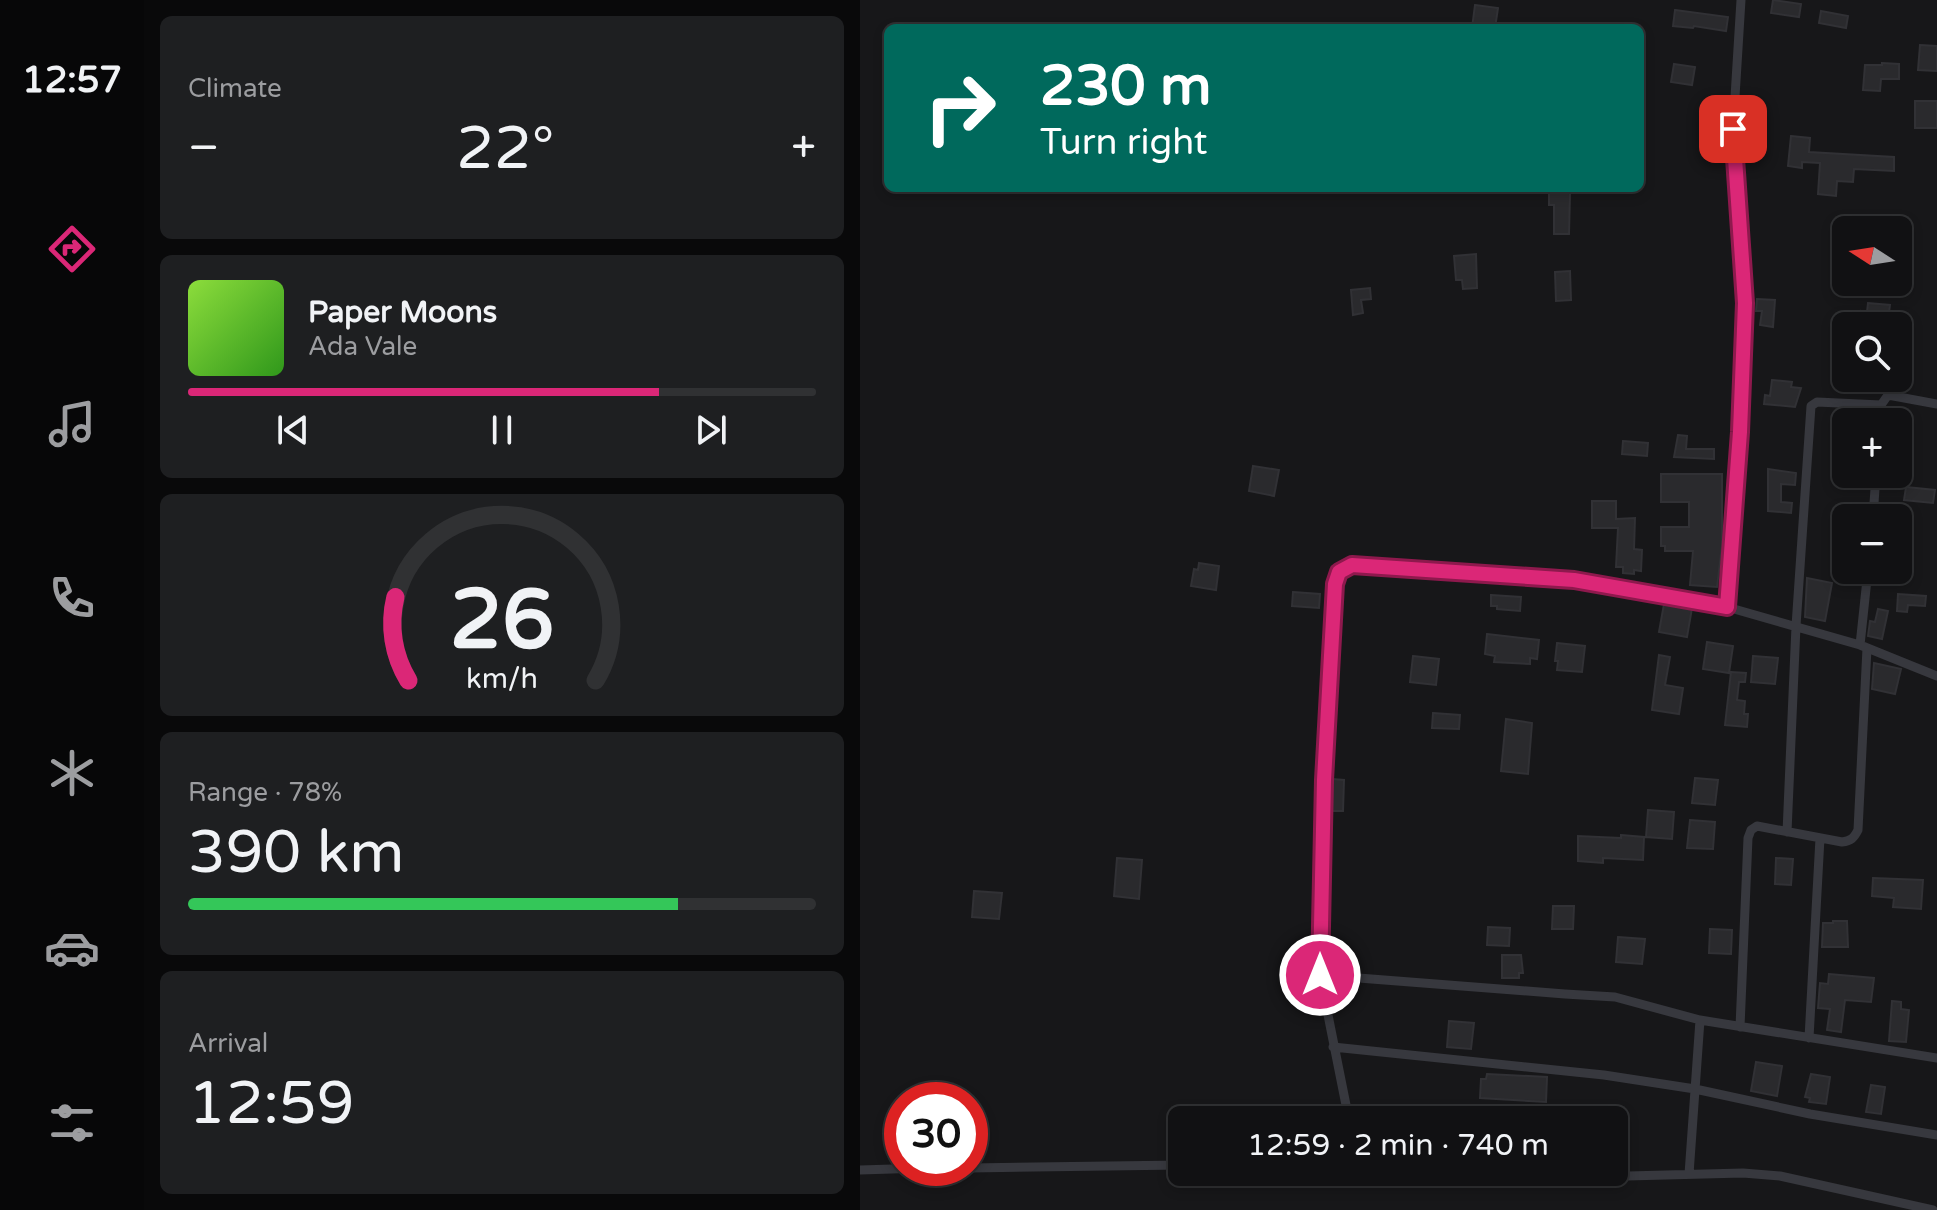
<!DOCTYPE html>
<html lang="en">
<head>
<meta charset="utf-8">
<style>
  body { margin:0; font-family:"Varela Round",sans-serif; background:#1e1f21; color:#f1f3f6; height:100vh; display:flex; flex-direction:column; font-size:30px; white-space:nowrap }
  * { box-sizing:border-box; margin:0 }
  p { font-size:26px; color:#9c9da0 }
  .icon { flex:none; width:44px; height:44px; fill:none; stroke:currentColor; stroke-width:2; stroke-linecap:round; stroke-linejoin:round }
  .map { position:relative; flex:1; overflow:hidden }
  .side { display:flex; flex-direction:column; gap:16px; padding:16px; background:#09090a; width:716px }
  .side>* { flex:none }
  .hud { position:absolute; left:24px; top:24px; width:760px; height:168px; border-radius:12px; box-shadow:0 4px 12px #0003,0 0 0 2px #303133; background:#00695c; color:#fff; overflow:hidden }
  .needle { width:52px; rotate:282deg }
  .controls { position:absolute; left:972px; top:216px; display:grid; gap:16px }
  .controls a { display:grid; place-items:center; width:80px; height:80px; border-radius:12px; background:#111113; box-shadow:0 4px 12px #0003,0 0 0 2px #303133; font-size:40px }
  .speed { position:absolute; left:24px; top:1082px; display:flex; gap:16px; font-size:40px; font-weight:700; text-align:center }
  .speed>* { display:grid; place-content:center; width:104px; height:104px; border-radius:50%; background:#111113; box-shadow:0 4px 12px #0003,0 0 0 2px #303133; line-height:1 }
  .speed .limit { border:12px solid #d22; background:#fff; color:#111 }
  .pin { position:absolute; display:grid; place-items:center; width:68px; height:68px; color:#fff; margin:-34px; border-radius:16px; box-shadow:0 4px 12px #0006 }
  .me { position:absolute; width:88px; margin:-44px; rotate:0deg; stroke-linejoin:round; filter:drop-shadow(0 0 6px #0008) }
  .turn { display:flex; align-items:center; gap:28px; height:168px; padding:0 24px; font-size:36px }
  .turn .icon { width:104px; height:104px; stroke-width:2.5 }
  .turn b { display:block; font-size:56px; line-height:68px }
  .big { font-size:60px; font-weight:600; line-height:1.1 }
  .side .card { flex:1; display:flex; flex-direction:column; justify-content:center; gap:12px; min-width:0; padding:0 28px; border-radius:12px; background:#1e1f21 }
  .side .dial { align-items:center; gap:0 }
  .dial svg { height:208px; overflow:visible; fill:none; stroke:#303133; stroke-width:7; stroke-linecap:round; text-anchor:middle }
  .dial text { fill:#f1f3f6; stroke:none }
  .song { display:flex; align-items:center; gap:24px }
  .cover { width:96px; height:96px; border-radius:12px; background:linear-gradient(135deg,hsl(90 70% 55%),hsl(110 70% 35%)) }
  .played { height:8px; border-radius:4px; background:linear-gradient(90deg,#db2777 75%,#303133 75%) }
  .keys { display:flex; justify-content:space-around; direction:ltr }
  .heat { display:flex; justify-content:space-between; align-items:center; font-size:44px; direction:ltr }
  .charge { height:12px; border-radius:6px; background:linear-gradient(90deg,#34c759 78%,#303133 0) }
  .trip { position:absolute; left:308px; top:1106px; width:460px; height:80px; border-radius:12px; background:#111113; box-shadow:0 4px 12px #0003,0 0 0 2px #303133; font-weight:600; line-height:80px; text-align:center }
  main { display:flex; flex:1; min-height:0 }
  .tab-bar { display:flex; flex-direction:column; width:144px; justify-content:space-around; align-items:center; background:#070708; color:#9c9da0 }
  .tab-bar .icon { width:56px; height:56px }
  .tab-bar .current { color:#db2777 }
  .tab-bar b { font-size:36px; color:#f1f3f6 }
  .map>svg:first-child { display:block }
  .building { fill:#2a2a2d; stroke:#313135; stroke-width:2 }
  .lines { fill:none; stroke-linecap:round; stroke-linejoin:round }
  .street { stroke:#37383e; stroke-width:9 }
  .route-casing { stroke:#8e194d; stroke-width:20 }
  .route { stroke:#db2777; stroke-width:14 }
</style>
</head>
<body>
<main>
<nav class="tab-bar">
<b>12:57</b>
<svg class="icon current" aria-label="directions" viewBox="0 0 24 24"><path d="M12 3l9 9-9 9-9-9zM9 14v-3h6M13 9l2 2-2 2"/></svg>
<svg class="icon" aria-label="music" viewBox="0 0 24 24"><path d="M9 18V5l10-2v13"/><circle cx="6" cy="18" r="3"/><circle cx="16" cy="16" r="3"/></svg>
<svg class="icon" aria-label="phone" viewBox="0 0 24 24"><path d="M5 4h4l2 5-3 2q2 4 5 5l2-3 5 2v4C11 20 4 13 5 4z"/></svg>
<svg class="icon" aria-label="climate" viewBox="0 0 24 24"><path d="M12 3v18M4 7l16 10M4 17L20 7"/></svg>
<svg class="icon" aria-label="car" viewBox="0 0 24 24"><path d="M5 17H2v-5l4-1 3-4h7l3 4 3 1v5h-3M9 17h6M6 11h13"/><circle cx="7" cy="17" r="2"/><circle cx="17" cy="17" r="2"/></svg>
<svg class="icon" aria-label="filters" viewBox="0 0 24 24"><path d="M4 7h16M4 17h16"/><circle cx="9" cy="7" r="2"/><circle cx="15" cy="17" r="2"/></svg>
</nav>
<section class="side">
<div class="card"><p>Climate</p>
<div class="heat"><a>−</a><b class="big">22°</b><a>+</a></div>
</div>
<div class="card">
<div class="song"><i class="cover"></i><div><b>Paper Moons</b><p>Ada Vale</p></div></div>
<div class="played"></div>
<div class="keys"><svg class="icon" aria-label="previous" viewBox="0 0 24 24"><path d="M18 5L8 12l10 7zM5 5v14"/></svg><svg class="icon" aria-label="pause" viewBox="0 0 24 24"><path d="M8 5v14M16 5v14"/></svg><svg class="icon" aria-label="next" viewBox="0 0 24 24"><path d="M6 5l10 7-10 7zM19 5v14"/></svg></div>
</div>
<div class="card dial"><svg viewBox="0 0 100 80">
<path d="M14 69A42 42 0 1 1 86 69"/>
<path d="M14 69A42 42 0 0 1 9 37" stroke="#db2777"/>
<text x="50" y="56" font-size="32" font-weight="700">26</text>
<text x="50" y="72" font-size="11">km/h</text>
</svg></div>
<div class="card"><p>Range · 78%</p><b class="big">390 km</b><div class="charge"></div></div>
<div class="card"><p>Arrival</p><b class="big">12:59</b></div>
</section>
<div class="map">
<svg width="1077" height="1210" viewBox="0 0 1077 1210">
  <rect width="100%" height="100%" fill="#171719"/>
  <path class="building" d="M913 0 941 4 939 17 911 13Z
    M615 5 638 8 635 28H612Z
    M815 10 868 17 866 31 834 26 833 28 813 26Z
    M961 11 988 16 986 28 959 23Z
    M1060 45 1077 46V71L1058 70Z
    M1022 63 1039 64V79H1021L1020 91 1003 90 1005 65H1022Z
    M814 64 835 67 832 85 811 82Z
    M1055 101H1077V128H1055Z
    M931 136 950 138 949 152 1034 157V171L994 169 993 182 977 181 976 196 958 194 960 163 942 162V168L928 166Z
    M689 192 710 193 709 234H694V205H689Z
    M616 254 617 288 603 289 602 280H596L594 256Z
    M710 271 711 300 696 301 695 272Z
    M510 288 511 299 501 300 503 313 493 315 491 290Z
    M897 299 915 300 913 327 900 325 902 311H896Z
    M1008 303 1030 305 1027 326H1017L1009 323V321L999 320 1001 311 1007 312Z
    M912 380 932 382 931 387 941 388 935 407 904 404 905 395 910 396Z
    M818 435 827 436 826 449H854V459L814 457Z
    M763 441 788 443 787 456 762 454Z
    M393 466 419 470 414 496 389 491Z
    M908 469 936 473 935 485 921 484V502L932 503 931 513 908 511Z
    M801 474H862V545L857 587 830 585 833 551H805V546H801V527H829V502H801Z
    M1046 487 1075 490 1073 503 1044 500Z
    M732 501H756V519L775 518 774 549 782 550 781 571 774 570V574L763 573V567H756L758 528H732Z
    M339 563 359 566 356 590 331 586 334 569 338 570Z
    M947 578 972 583 965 621 945 617Z
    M433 592 460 594 459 608 432 606Z
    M1038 594 1066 596 1065 606 1048 605 1047 612 1037 611Z
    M631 595 661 597 660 611 637 609V606H631Z
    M804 604 832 608 827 637 799 632Z
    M1018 609 1028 611 1022 639 1008 636 1010 621 1015 622Z
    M627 634 679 640 677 659 670 658V664L634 662 635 656 625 654Z
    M847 642 873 646 869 673 843 669Z
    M697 643 725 646 722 672 697 670 698 661H695Z
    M799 655 810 657 805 685 823 688 819 714 792 710Z
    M553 656 579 659 576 685 550 682Z
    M893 656 918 658 915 684 891 682Z
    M1014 663 1041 669 1035 694 1012 689Z
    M871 672 886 673 885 682H879L877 700 885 701 884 714H888L887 727 865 725Z
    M573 713 600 715 599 729 572 728Z
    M646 719 672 723 668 774 641 771Z
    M835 778 858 780 855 805 832 803Z
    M472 779 484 780 483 811H471Z
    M788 810 814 812 812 839 786 837Z
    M830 820 855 822 853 849 827 848Z
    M761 835 784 837 783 860 743 858V863L718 861V836L761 838Z
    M257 858 282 860 279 899 254 896Z
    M916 858 933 859 931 885 915 884Z
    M1013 878 1063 880 1061 909 1033 907 1034 898 1012 896Z
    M114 891 142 893 139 919 112 917Z
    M693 906H714L713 929H692Z
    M973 921H987L988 947H962L963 923H973Z
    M628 927 650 928 649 946 627 945Z
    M850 929 872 930 871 954 849 953Z
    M758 937 785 939 782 964 756 962Z
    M642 955H661L663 973H659V978H642Z
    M969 974 1014 978 1011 1002 985 1000 981 1032 967 1030 970 1009 958 1008 960 983 968 984Z
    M1032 1001 1041 1002V1009L1049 1010 1046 1042 1029 1041Z
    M589 1021 614 1023 611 1049 587 1047Z
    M896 1062 922 1066 917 1096 891 1091Z
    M627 1074 687 1077 686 1102 620 1098 621 1079H626Z
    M951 1074 970 1077 966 1104 949 1102 950 1098 945 1097Z
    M1011 1085 1025 1087 1021 1114 1006 1112Z"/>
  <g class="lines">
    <path class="street" d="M1020 422 1021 405 1028 395 1077 404
      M1013 518 1016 474
      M867 607 880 432 885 303 873 129 881 0
      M1000 645 1008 570
      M927 832 936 626 951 406 957 402 1021 405
      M460 975 705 994 755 997 840 1020 1077 1058
      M880 1027 888 838 891 830 897 826 982 842C991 841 994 838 998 830L1007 648
      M949 1038 960 838
      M473 1047 744 1075 835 1089 950 1114 1077 1135
      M489 1120 460 975 464 780 475 584 479 572 492 565 714 580 867 607 1000 645 1077 676
      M110 1168 322 1165
      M0 1170 64 1168
      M508 1172 643 1183 729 1177 883 1173 920 1176 1073 1210
      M829 1174 840 1020"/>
  </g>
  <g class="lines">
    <g class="route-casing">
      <path id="route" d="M460 975 464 780 475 584 479 572 492 565 714 580 867 607 880 432 885 303 873 129"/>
    </g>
    <use href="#route" class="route"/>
  </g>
</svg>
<div class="controls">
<a><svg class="needle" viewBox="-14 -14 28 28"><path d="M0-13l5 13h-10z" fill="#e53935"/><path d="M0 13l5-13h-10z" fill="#9c9da0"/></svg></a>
<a><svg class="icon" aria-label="search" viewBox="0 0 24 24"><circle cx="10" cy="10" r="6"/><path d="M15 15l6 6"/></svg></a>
<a>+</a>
<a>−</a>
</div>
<div class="speed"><div class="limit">30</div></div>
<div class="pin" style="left:873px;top:129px;background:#d93025"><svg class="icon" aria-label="arrive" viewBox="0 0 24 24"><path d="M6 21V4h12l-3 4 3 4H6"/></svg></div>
<svg class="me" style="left:460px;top:975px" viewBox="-20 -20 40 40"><circle r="17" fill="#db2777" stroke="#fff" stroke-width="3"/><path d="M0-11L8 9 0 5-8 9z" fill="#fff"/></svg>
<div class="trip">12:59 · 2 min · 740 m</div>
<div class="hud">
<div class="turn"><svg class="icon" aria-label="right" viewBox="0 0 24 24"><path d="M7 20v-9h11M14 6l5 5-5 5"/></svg><div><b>230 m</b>Turn right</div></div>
</div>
</div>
</main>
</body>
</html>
